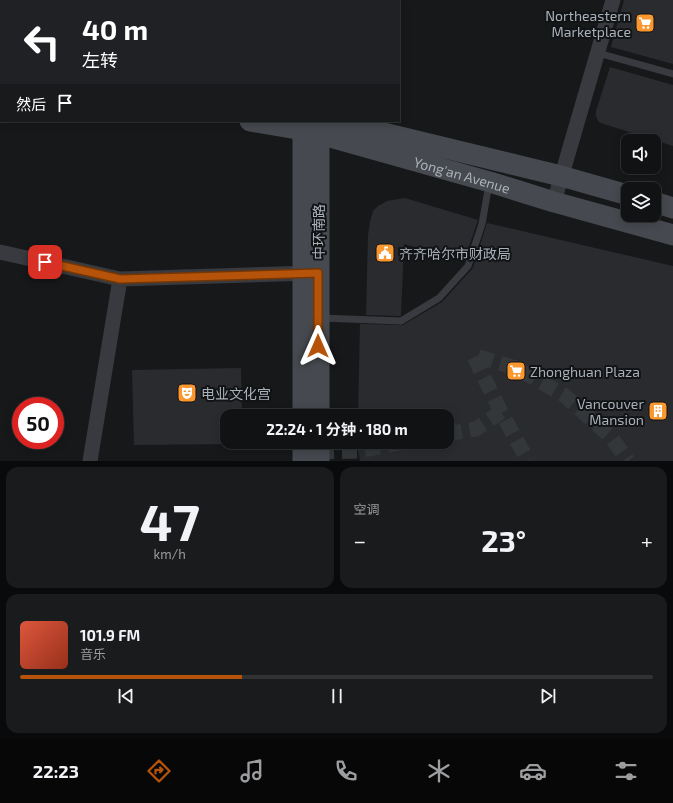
<!DOCTYPE html>
<html lang="zh">
<head>
<meta charset="utf-8">
<style>
  body { margin:0; font-family:"Exo 2","Noto Sans SC",sans-serif; background:#1a1b1d; color:#f1f3f6; height:100vh; display:flex; flex-direction:column; font-size:15px; white-space:nowrap }
  * { box-sizing:border-box; margin:0 }
  p { font-size:13px; color:#9c9ea0 }
  .icon { flex:none; width:22px; height:22px; fill:none; stroke:currentColor; stroke-width:2; stroke-linecap:round; stroke-linejoin:round }
  .map { position:relative; height:461px; overflow:hidden }
  .sheet { display:flex; flex-direction:column; gap:6px; padding:6px; background:#090a0b; flex:1 }
  .sheet>* { flex:none }
  .hud { position:absolute; left:0px; top:0px; width:400px; height:122px; box-shadow:0 2px 10px #0003,0 0 0 1px #303234; background:#202124; color:#fff; overflow:hidden }
  .fabs { position:absolute; left:621px; top:134px; display:grid; gap:8px }
  .fabs a { display:grid; place-items:center; width:40px; height:40px; border-radius:8px; background:#111214; box-shadow:0 2px 10px #0003,0 0 0 1px #303234; font-size:20px }
  .speed { position:absolute; left:12px; top:397px; display:flex; gap:8px; font-size:20px; font-weight:700; text-align:center }
  .speed>* { display:grid; place-content:center; width:52px; height:52px; border-radius:50%; background:#111214; box-shadow:0 2px 10px #0003,0 0 0 1px #303234; line-height:1 }
  .speed .limit { border:6px solid #d22; background:#fff; color:#111 }
  .pin { position:absolute; display:grid; place-items:center; width:34px; height:34px; color:#fff; margin:-17px; border-radius:8px; box-shadow:0 2px 6px #0006 }
  .me { position:absolute; width:44px; margin:-22px; rotate:0deg; stroke-linejoin:round; filter:drop-shadow(0 0 3px #0008) }
  .turn { display:flex; align-items:center; gap:14px; height:84px; padding:0 16px; font-size:18px }
  .turn .icon { width:52px; height:52px; stroke-width:2.5 }
  .turn b { display:block; font-size:28px; line-height:34px }
  .then { display:flex; align-items:center; height:38px; padding:0 16px; background:#0003; gap:8px; font-size:15px }
  .big { font-size:30px; font-weight:700; line-height:1.1 }
  .sheet .card { flex:1; display:flex; flex-direction:column; justify-content:center; gap:6px; min-width:0; padding:0 14px; border-radius:12px; background:#1a1b1d }
  .sheet .dial { align-items:center; gap:0 }
  .dial b { font-size:52px; line-height:1 }
  .song { display:flex; align-items:center; gap:12px }
  .cover { width:48px; height:48px; border-radius:6px; background:linear-gradient(135deg,hsl(10 70% 55%),hsl(10 70% 35%)) }
  .played { height:4px; border-radius:2px; background:linear-gradient(90deg,#b45309 35%,#303234 35%) }
  .keys { display:flex; justify-content:space-around; direction:ltr }
  .heat { display:flex; justify-content:space-between; align-items:center; font-size:22px; direction:ltr }
  .sheet .tiles { flex:1; display:grid; gap:6px; grid-template-columns:1fr 1fr }
  .card:last-child { grid-column:span 2 }
  .trip { position:absolute; left:220px; top:409px; width:234px; height:40px; border-radius:12px; background:#111214; box-shadow:0 2px 10px #0003,0 0 0 1px #303234; font-weight:700; line-height:40px; text-align:center }
  .menu { display:flex; height:64px; justify-content:space-around; align-items:center; background:#070708; color:#9c9ea0 }
  .menu .icon { width:28px; height:28px }
  .menu .current { color:#b45309 }
  .menu b { font-size:18px; color:#f1f3f6 }
  .map>svg:first-child { display:block }
  .building { fill:#2a2b2e }
  .lines { fill:none; stroke-linecap:round; stroke-linejoin:round }
  .street-tunnel { stroke:#34373a; stroke-width:15; stroke-dasharray:15 8; stroke-linecap:butt }
  .lane { stroke:#383a3f; stroke-width:7 }
  .street { stroke:#383a3f; stroke-width:15 }
  .secondary { stroke:#46494f; stroke-width:21 }
  .route-casing { stroke:#753606; stroke-width:10 }
  .route { stroke:#b45309; stroke-width:7 }
  .labels { text-anchor:middle; dominant-baseline:central; stroke-width:4; stroke-linejoin:round; paint-order:stroke }
  .poi-label { font-size:14px; fill:#a9b1ba; stroke:#121315; text-anchor:start }
  .street-label { font-size:14px; fill:#a9b1ba; stroke:#121315 }
</style>
</head>
<body>
<div class="map">
<svg width="673" height="461" viewBox="0 0 673 461">
  <rect width="100%" height="100%" fill="#17181a"/>
  <path class="building" d="M624 0H673V64L611 47Z
    M610 67 673 85V146L601 123 598 121 596 116V111Z
    M405 198 478 220 464 261 404 244 401 315 400 316 366 315 368 235 370 222 373 211 378 206 387 201Z
    M487 223 673 266V461H360L358 451V442H447V416H358L360 324 403 325 442 302 473 268Z
    M241 368 242 416H227V444L134 445 132 370Z"/>
  <g class="lines">
    <path class="street-tunnel" d="M501 412 473 355 516 368 564 395 611 437 628 461
      M447 434 476 429 501 412 528 461
      M319 452 358 451 405 442"/>
    <path class="lane" d="M598 53 673 74
      M321 318 401 321 439 298 468 266 482 224 489 184"/>
    <path class="street" d="M554 202 613 0
      M0 252 120 279 312 273
      M90 461 120 279"/>
    <g class="secondary">
      <path d="M101 1V0"/>
      <path d="M335 1V0"/>
      <path d="M352 1V0"/>
      <path d="M0 67H1"/>
      <path d="M0 83H1"/>
      <path id="s1" d="M250 121 303 130 319 134 490 182 554 202 673 235"/>
      <path d="M334 121 561 176 628 195"/>
      <path d="M654 202 673 208"/>
      <path d="M303 416V130L305 121"/>
      <path d="M319 416V134L322 121"/>
      <path d="M303 442V461"/>
      <path d="M319 461V442"/>
    </g>
  </g>
  <g class="lines">
    <g class="route-casing">
      <path id="route" d="M45 262 120 279 318 273V346"/>
    </g>
    <use href="#route" class="route"/>
  </g>
  <defs>
    <g id="supermarket-square" transform="scale(1)"><rect x="-9" y="-9" width="18" height="18" rx="4" fill="#fa972f" stroke="#121315"/><path d="M-6-5.5h2.5l.6 2H6L4.5 2H-2.5L-4.4-4H-6ZM-1.5 3.2a1.3 1.3 0 1 0 .1 0ZM3 3.2a1.3 1.3 0 1 0 .1 0Z" fill="#fff"/></g>
    <g id="civic-square" transform="scale(1)"><rect x="-9" y="-9" width="18" height="18" rx="4" fill="#fa972f" stroke="#121315"/><path d="M-.6-6.5H3V-4.5H.6V-3L4-1V1h2V6H-6V1h2V-1L-.6-3ZM-1.2 2.5V6h2.4V2.5Z" fill="#fff"/></g>
    <g id="theatre-square" transform="scale(1)"><rect x="-9" y="-9" width="18" height="18" rx="4" fill="#fa972f" stroke="#121315"/><path d="M-5-5.5Q0-4 5-5.5V0Q5 5 0 6Q-5 5-5 0ZM-3.3-2.5H-1v1.5H-3.3ZM1-2.5H3.3v1.5H1ZM-2.8 1Q0 5.5 2.8 1Z" fill="#fff"/></g>
    <g id="building-square" transform="scale(1)"><rect x="-9" y="-9" width="18" height="18" rx="4" fill="#fa972f" stroke="#121315"/><path d="M-4-6H4V6H1V3H-1V6H-4ZM-2.5-4.3h1.7v1.8h-1.7ZM.8-4.3h1.7v1.8H.8ZM-2.5-1h1.7V.8h-1.7ZM.8-1h1.7V.8H.8Z" fill="#fff"/></g>
  </defs>
  <g fill-rule="evenodd">
    <use href="#supermarket-square" x="645" y="23"/>
    <use href="#civic-square" x="385" y="253"/>
    <use href="#supermarket-square" x="516" y="371"/>
    <use href="#theatre-square" x="187" y="393"/>
    <use href="#building-square" x="658" y="411"/>
  </g>
  <g class="labels">
    <g class="poi-label">
      <text x="631" y="15" text-anchor="end">Northeastern<tspan x="631" dy="16">Marketplace</tspan></text>
      <text x="399" y="253">齐齐哈尔市财政局</text>
      <text x="530" y="371">Zhonghuan Plaza</text>
      <text x="201" y="393">电业文化宫</text>
      <text x="644" y="403" text-anchor="end">Vancouver<tspan x="644" dy="16">Mansion</tspan></text>
    </g>
    <g class="street-label">
      <text stroke="none"><textPath href="#s1" startOffset="219">Yong'an Avenue</textPath></text>
      <text transform="translate(318 232) rotate(-90)">中环南路</text>
    </g>
  </g>
</svg>
<div class="fabs">
<a><svg class="icon" aria-label="sound" viewBox="0 0 24 24"><path d="M4 9h4l5-4v14l-5-4H4zM17 9q2 3 0 6"/></svg></a>
<a><svg class="icon" aria-label="layers" viewBox="0 0 24 24"><path d="M12 4l9 5-9 5-9-5zM3 14l9 5 9-5"/></svg></a>
</div>
<div class="speed"><div class="limit">50</div></div>
<div class="pin" style="left:45px;top:262px;background:#d93025"><svg class="icon" aria-label="arrive" viewBox="0 0 24 24"><path d="M6 21V4h12l-3 4 3 4H6"/></svg></div>
<svg class="me" style="left:318px;top:346px" viewBox="-20 -20 40 40"><path d="M0-17L14 15 0 8-14 15z" fill="#b45309" stroke="#fff" stroke-width="4"/></svg>
<div class="trip">22:24 · 1 分钟 · 180 m</div>
<div class="hud">
<div class="turn"><svg class="icon" aria-label="left" viewBox="0 0 24 24"><path d="M17 20v-9H6M10 6l-5 5 5 5"/></svg><div><b>40 m</b>左转</div></div>
<div class="then">然后<svg class="icon" aria-label="arrive" viewBox="0 0 24 24"><path d="M6 21V4h12l-3 4 3 4H6"/></svg></div>
</div>
</div>
<section class="sheet">
<div class="tiles">
<div class="card dial"><b>47</b><p>km/h</p></div>
<div class="card"><p>空调</p>
<div class="heat"><a>−</a><b class="big">23°</b><a>+</a></div>
</div>
<div class="card">
<div class="song"><i class="cover"></i><div><b>101.9 FM</b><p>音乐</p></div></div>
<div class="played"></div>
<div class="keys"><svg class="icon" aria-label="previous" viewBox="0 0 24 24"><path d="M18 5L8 12l10 7zM5 5v14"/></svg><svg class="icon" aria-label="pause" viewBox="0 0 24 24"><path d="M8 5v14M16 5v14"/></svg><svg class="icon" aria-label="next" viewBox="0 0 24 24"><path d="M6 5l10 7-10 7zM19 5v14"/></svg></div>
</div>
</div>
</section>
<nav class="menu">
<b>22:23</b>
<svg class="icon current" aria-label="directions" viewBox="0 0 24 24"><path d="M12 3l9 9-9 9-9-9zM9 14v-3h6M13 9l2 2-2 2"/></svg>
<svg class="icon" aria-label="music" viewBox="0 0 24 24"><path d="M9 18V5l10-2v13"/><circle cx="6" cy="18" r="3"/><circle cx="16" cy="16" r="3"/></svg>
<svg class="icon" aria-label="phone" viewBox="0 0 24 24"><path d="M5 4h4l2 5-3 2q2 4 5 5l2-3 5 2v4C11 20 4 13 5 4z"/></svg>
<svg class="icon" aria-label="climate" viewBox="0 0 24 24"><path d="M12 3v18M4 7l16 10M4 17L20 7"/></svg>
<svg class="icon" aria-label="car" viewBox="0 0 24 24"><path d="M5 17H2v-5l4-1 3-4h7l3 4 3 1v5h-3M9 17h6M6 11h13"/><circle cx="7" cy="17" r="2"/><circle cx="17" cy="17" r="2"/></svg>
<svg class="icon" aria-label="filters" viewBox="0 0 24 24"><path d="M4 7h16M4 17h16"/><circle cx="9" cy="7" r="2"/><circle cx="15" cy="17" r="2"/></svg>
</nav>
</body>
</html>
